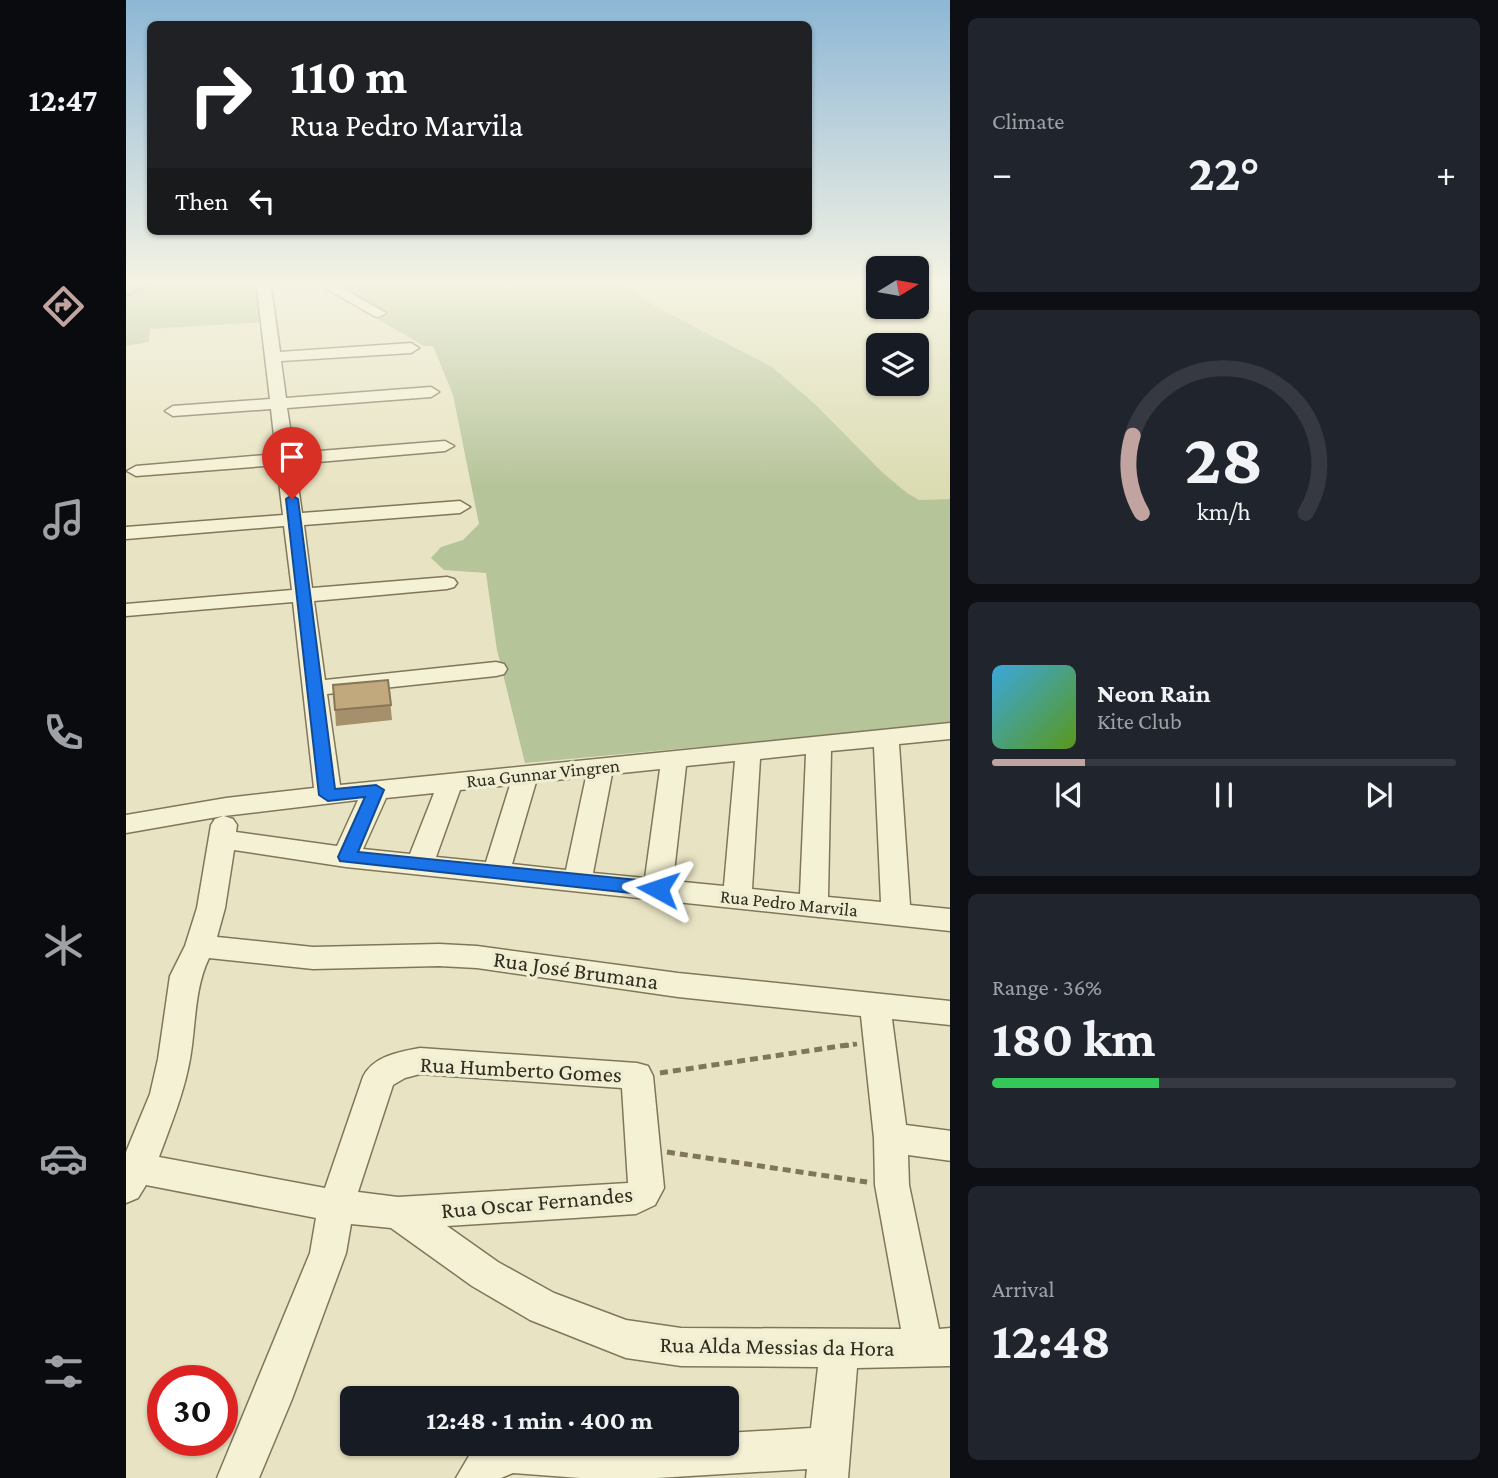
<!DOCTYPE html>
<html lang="en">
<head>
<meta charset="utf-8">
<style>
  body { margin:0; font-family:"Crimson Pro",serif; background:#20242c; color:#f1f3f6; height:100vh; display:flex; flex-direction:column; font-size:26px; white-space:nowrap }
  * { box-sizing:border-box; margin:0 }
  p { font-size:23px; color:#9ea1a6 }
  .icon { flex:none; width:38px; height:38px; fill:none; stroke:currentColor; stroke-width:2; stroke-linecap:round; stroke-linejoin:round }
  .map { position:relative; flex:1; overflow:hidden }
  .panel { display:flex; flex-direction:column; gap:18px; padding:18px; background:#0d0f14; width:548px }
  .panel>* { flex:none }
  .top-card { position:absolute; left:21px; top:21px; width:665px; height:214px; border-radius:10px; box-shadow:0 2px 5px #0004; background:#202124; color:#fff; overflow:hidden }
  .needle { width:46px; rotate:79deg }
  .tools { position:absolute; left:740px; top:256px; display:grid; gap:14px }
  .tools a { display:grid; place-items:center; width:63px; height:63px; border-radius:10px; background:#171b24; box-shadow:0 2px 5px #0004; font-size:35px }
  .speed { position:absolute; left:21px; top:1365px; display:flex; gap:14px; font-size:35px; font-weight:700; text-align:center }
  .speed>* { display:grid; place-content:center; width:91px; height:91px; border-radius:50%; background:#171b24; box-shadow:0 2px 5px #0004; line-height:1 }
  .speed .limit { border:10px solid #d22; background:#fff; color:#111 }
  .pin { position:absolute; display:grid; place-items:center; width:60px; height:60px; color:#fff; margin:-72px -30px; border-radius:50% 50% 50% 0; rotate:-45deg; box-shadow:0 0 7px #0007 }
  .pin .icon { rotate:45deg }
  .me { position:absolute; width:77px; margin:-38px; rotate:275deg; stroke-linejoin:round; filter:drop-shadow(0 0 5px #0008) }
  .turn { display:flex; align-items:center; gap:24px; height:147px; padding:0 28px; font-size:32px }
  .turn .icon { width:91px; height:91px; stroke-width:2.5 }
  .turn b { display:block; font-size:49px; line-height:60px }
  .then { display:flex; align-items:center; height:66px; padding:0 28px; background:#0003; gap:14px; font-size:26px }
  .big { font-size:52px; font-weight:700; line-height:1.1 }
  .panel .tile { flex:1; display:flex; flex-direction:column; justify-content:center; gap:10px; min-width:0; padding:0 24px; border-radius:10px; background:#20242c }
  .panel .dial { align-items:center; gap:0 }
  .dial svg { height:182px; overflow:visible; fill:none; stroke:#363941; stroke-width:7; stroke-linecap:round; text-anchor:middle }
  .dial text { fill:#f1f3f6; stroke:none }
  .song { display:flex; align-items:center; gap:21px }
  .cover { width:84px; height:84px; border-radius:10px; background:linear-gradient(135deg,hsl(200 70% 55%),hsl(90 70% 35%)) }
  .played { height:7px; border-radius:4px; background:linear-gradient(90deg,#c1a49f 20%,#363941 20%) }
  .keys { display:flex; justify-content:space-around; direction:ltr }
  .heat { display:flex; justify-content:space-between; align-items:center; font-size:38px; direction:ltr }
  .charge { height:10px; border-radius:5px; background:linear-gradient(90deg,#34c759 36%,#363941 0) }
  .trip { position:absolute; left:214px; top:1386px; width:399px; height:70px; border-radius:10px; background:#171b24; box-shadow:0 2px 5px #0004; font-weight:700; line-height:70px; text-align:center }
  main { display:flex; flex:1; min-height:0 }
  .menu { display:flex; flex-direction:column; width:126px; justify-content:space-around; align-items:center; background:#090b0e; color:#9ea1a6 }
  .menu .icon { width:49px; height:49px }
  .menu .active { color:#c1a49f }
  .menu b { font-size:32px; color:#f1f3f6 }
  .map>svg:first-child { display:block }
  .farmland { fill:#dbdcb2; fill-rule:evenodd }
  .green { fill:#b6c499 }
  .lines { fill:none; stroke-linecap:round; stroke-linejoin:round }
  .stream { stroke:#6d8887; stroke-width:3.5 }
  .minor-casing { stroke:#80765c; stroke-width:3 }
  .path-far1 { stroke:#80765c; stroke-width:4.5; stroke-dasharray:6 4.5; stroke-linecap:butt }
  .path { stroke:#80765c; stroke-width:5; stroke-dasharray:8 5; stroke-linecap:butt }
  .minor { fill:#f4f1d5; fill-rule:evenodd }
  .wall { fill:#a6906c }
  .building { fill:#c1a87d; stroke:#877658; stroke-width:2 }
  .route { fill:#1a73e8; stroke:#114b97; stroke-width:2 }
  .labels { text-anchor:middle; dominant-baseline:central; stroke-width:7; stroke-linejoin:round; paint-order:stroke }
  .street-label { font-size:19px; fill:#322c1e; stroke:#f0eed2 }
  .near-street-label { font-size:23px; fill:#322c1e; stroke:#f0eed2 }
</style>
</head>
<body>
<main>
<nav class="menu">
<b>12:47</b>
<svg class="icon active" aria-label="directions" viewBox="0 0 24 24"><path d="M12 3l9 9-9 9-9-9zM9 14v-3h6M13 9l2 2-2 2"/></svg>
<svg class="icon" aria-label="music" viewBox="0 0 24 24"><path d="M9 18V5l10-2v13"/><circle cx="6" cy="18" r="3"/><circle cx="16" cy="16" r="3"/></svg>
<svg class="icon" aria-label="phone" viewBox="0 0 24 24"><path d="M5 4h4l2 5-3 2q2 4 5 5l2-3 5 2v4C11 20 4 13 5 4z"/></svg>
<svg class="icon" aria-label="climate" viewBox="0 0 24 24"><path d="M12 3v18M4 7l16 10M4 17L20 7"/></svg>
<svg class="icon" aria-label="car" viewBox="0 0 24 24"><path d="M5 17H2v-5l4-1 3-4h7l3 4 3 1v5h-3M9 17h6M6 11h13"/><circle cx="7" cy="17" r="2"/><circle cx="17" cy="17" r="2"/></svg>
<svg class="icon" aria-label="filters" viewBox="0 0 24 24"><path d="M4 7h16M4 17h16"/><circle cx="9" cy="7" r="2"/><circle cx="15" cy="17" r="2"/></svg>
</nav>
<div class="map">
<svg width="825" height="1478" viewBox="0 0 825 1478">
  <rect width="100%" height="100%" fill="#e8e4c3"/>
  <path class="farmland" d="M490 281H752V306H791V281H824V499L793 500 781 493 756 472 691 406 646 367 534 309ZM752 345H791V383H752Z"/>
  <path class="green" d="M0 281H146L156 352 141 353 137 322 24 329 23 342 0 346Z
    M187 281H490L534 309 646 367 691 406 756 472 781 493 793 500 824 499V724L399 763 371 650 360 573 318 570 305 558 315 547 337 540 353 524 327 395 307 346H298Z"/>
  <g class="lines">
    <path class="stream" d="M0 296 35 281"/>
    <g class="minor-casing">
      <path id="minor" d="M130 281H144L154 352 285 343 293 348 285 353 155 361 160 398 305 387 313 392 305 397 161 408 168 453 319 441 328 446 319 451 169 464 176 513 334 501 344 507 334 513 178 525 186 588 321 577 328 579 331 583 328 587 321 589 188 601 199 680 370 662 378 664 381 669 378 674 370 676 201 694 214 785 825 723V739L773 744 784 905 825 909V931L220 867 108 850 99 908 91 937 187 947 313 944 351 946 552 973 825 1001V1025L766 1019 780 1125 825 1131V1161L782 1155 783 1185 813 1329 825 1328V1366L731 1368 722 1478H680L681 1469 531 1478H454L387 1473 375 1478H330L350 1444H600V1433L685 1428 692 1367 555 1366 500 1358 404 1320 346 1286 265 1228 225 1224 220 1253 166 1399 133 1478H91L184 1253 190 1218 20 1185 12 1198 0 1203V1152L24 1094 32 1059 44 976 59 946 71 908 85 825 89 819 97 816 0 833V815L100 798 188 788 167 602 0 616V604L166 590 158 526 0 539V527L157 515 151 465 10 476 1 471 10 466 150 454 145 409 47 416 39 411 47 406 144 399ZM748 747 755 902 702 897 705 751ZM680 754 674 894 626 889 634 759ZM609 761 598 886 547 881 560 766ZM534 769 519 878 467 873 486 774ZM460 777 440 870 386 864 410 782ZM384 785 360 862 310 857 334 790ZM308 793 284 854 237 849 260 798ZM232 800 211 846 110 832 111 825 107 819 98 816ZM83 958 187 969 313 966 351 968 552 997 735 1016 748 1138 749 1185 775 1329 555 1328 500 1320 428 1293 372 1262 321 1226 510 1214 529 1205 538 1188 527 1076 522 1066 511 1063 294 1048C273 1052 247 1056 237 1077L199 1188 33 1157C45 1124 58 1093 64 1059 70 1025 68 989 83 958ZM294 1074 496 1088 502 1183 272 1197 232 1192 267 1085 279 1078Z
        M187 281H204L260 313 253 317 248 316Z"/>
    </g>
    <path class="path-far1" d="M717 1046 731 1044"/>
    <path class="path" d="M534 1073 728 1044
      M541 1152 741 1182"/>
    <use href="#minor" class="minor"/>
  </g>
  <path class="wall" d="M262 680 266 720 210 726 209 710Z"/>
  <path class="building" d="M262 680 265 705 209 710 207 685Z"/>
  <linearGradient id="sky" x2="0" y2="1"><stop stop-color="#8db7d5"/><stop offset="0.58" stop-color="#f5f3e4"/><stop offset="1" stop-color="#f5f3e4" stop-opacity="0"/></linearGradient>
  <rect width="825" height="488" fill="url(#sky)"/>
  <path class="route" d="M166 495 172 499 209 789 250 785 258 790 232 852 532 882 538 884 541 889 538 894 532 896 214 861 212 857 239 797 202 801 193 795 160 499Z"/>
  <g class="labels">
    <g class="street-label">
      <text transform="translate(417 773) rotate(-6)">Rua Gunnar Vingren</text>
      <text transform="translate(663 903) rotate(6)">Rua Pedro Marvila</text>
    </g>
    <g class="near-street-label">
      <text transform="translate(450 970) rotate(8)">Rua José Brumana</text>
      <text transform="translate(395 1069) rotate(3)">Rua Humberto Gomes</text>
      <text transform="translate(411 1202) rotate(-5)">Rua Oscar Fernandes</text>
      <text transform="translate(651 1346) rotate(1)">Rua Alda Messias da Hora</text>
    </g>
  </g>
</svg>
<div class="tools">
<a><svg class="needle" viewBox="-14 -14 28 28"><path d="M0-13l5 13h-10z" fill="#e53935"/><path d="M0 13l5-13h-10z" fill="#9ea1a6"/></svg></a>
<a><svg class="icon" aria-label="layers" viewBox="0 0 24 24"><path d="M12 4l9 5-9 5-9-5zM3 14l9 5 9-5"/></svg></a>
</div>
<div class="speed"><div class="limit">30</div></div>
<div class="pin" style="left:166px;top:499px;background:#d93025"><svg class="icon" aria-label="arrive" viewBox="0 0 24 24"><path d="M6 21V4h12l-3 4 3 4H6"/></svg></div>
<svg class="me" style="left:532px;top:889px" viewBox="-20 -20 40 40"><path d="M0-17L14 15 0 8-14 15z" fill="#1a73e8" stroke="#fff" stroke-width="4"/></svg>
<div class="trip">12:48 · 1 min · 400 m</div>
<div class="top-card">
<div class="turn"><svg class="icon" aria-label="right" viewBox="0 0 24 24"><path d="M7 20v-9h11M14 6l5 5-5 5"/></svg><div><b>110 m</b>Rua Pedro Marvila</div></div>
<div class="then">Then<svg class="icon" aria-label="left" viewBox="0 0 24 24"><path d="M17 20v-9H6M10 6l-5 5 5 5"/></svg></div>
</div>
</div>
<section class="panel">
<div class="tile"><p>Climate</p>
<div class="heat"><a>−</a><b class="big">22°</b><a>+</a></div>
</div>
<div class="tile dial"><svg viewBox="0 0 100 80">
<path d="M14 69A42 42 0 1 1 86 69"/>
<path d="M14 69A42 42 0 0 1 10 35" stroke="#c1a49f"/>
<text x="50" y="56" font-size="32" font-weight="700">28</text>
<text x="50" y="72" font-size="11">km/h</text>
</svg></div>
<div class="tile">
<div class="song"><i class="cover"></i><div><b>Neon Rain</b><p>Kite Club</p></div></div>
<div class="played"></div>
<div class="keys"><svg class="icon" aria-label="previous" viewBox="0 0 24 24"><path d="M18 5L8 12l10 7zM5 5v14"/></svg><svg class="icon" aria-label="pause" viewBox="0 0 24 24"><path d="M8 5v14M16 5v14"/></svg><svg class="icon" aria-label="next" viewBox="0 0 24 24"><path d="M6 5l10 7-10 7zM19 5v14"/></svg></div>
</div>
<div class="tile"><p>Range · 36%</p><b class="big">180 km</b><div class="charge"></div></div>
<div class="tile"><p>Arrival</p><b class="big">12:48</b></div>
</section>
</main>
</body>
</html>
